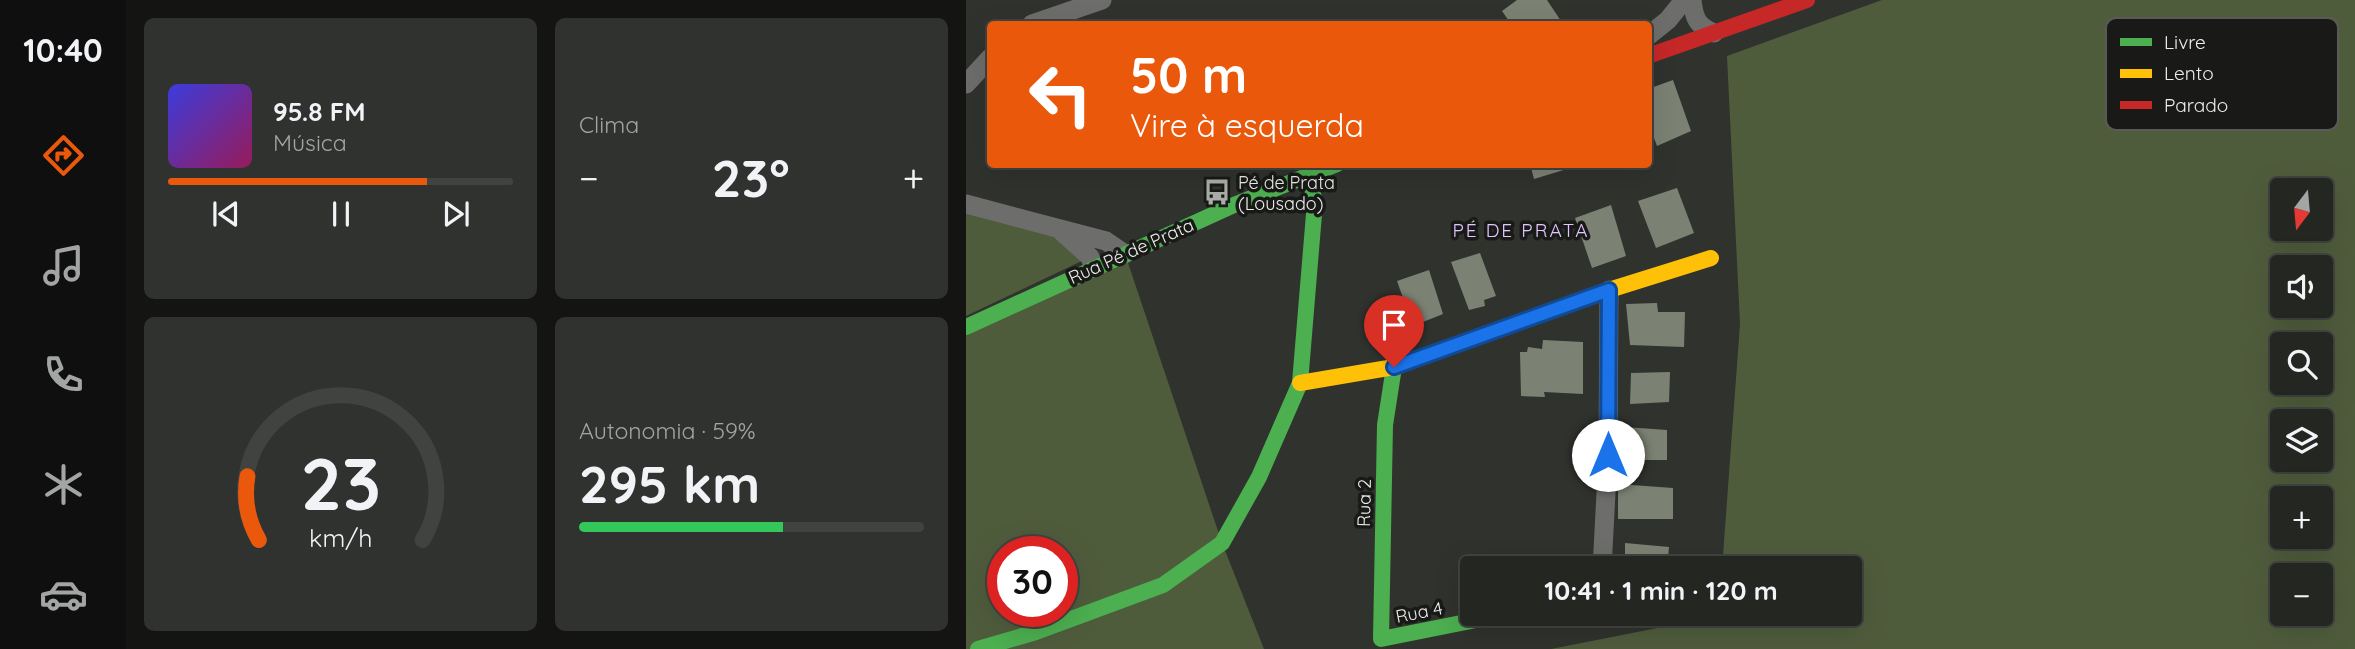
<!DOCTYPE html>
<html lang="pt">
<head>
<meta charset="utf-8">
<style>
  body { margin:0; font-family:Quicksand,sans-serif; background:#30322f; color:#f1f3f6; height:100vh; display:flex; flex-direction:column; font-size:26px; white-space:nowrap }
  * { box-sizing:border-box; margin:0 }
  p { font-size:23px; color:#a3a5a5 }
  .icon { flex:none; width:38px; height:38px; fill:none; stroke:currentColor; stroke-width:2; stroke-linecap:round; stroke-linejoin:round }
  .map { position:relative; flex:1; overflow:hidden }
  .details { display:flex; flex-direction:column; gap:18px; padding:18px; background:#141513; width:840px }
  .details>* { flex:none }
  .banner { position:absolute; left:21px; top:21px; width:665px; height:147px; border-radius:7px; box-shadow:0 7px 28px #0002,0 0 0 2px #414340; background:#ea580c; color:#fff; overflow:hidden }
  .needle { width:46px; rotate:196deg }
  .buttons { position:absolute; left:1304px; top:178px; display:grid; gap:14px }
  .buttons a { display:grid; place-items:center; width:63px; height:63px; border-radius:7px; background:#242622; box-shadow:0 7px 28px #0002,0 0 0 2px #414340; font-size:35px }
  .speed { position:absolute; left:21px; top:536px; display:flex; gap:14px; font-size:35px; font-weight:700; text-align:center }
  .speed>* { display:grid; place-content:center; width:91px; height:91px; border-radius:50%; background:#242622; box-shadow:0 7px 28px #0002,0 0 0 2px #414340; line-height:1 }
  .speed .limit { border:10px solid #d22; background:#fff; color:#111 }
  .pin { position:absolute; display:grid; place-items:center; width:60px; height:60px; color:#fff; margin:-72px -30px; border-radius:50% 50% 50% 0; rotate:-45deg; box-shadow:0 0 7px #0007 }
  .pin .icon { rotate:45deg }
  .me { position:absolute; width:77px; margin:-38px; rotate:0deg; stroke-linejoin:round; filter:drop-shadow(0 0 5px #0008) }
  .turn { display:flex; align-items:center; gap:24px; height:147px; padding:0 28px; font-size:32px }
  .turn .icon { width:91px; height:91px; stroke-width:2.5 }
  .turn b { display:block; font-size:49px; line-height:60px }
  .big { font-size:52px; font-weight:800; line-height:1.1 }
  .details .tile { flex:1; display:flex; flex-direction:column; justify-content:center; gap:10px; min-width:0; padding:0 24px; border-radius:10px; background:#30322f }
  .details .dial { align-items:center; gap:0 }
  .dial svg { height:182px; overflow:visible; fill:none; stroke:#414340; stroke-width:7; stroke-linecap:round; text-anchor:middle }
  .dial text { fill:#f1f3f6; stroke:none }
  .song { display:flex; align-items:center; gap:21px }
  .cover { width:84px; height:84px; border-radius:10px; background:linear-gradient(135deg,hsl(240 70% 55%),hsl(330 70% 35%)) }
  .played { height:7px; border-radius:4px; background:linear-gradient(90deg,#ea580c 75%,#414340 75%) }
  .keys { display:flex; justify-content:space-around; direction:ltr }
  .heat { display:flex; justify-content:space-between; align-items:center; font-size:38px; direction:ltr }
  .charge { height:10px; border-radius:5px; background:linear-gradient(90deg,#34c759 59%,#414340 0) }
  .details .tiles { flex:1; display:grid; gap:18px; grid-template-columns:repeat(2,1fr) }
  .trip { position:absolute; left:494px; top:556px; width:402px; height:70px; border-radius:7px; background:#242622; box-shadow:0 7px 28px #0002,0 0 0 2px #414340; font-weight:800; line-height:70px; text-align:center }
  main { display:flex; flex:1; min-height:0 }
  .menu { display:flex; flex-direction:column; width:126px; justify-content:space-around; align-items:center; background:#0e0f0e; color:#a3a5a5 }
  .menu .icon { width:49px; height:49px }
  .menu .on { color:#ea580c }
  .menu b { font-size:32px; color:#f1f3f6 }
  .map>svg:first-child { display:block }
  .green { fill:#4f5c3c; fill-rule:evenodd }
  .building { fill:#7c8273 }
  .lines { fill:none; stroke-linecap:round; stroke-linejoin:round }
  .street { stroke:#6d6e6c; stroke-width:19 }
  .fast { stroke:#4caf50; stroke-width:16 }
  .slow { stroke:#ffc107; stroke-width:16 }
  .jam { stroke:#c62828; stroke-width:16 }
  .route-casing { stroke:#114b97; stroke-width:18 }
  .route { stroke:#1a73e8; stroke-width:12 }
  .labels { text-anchor:middle; dominant-baseline:central; stroke-width:7; stroke-linejoin:round; paint-order:stroke }
  .poi-label { font-size:18px; fill:#edefeb; stroke:#191a17; text-anchor:start }
  .street-label { font-size:18px; fill:#edefeb; stroke:#191a17 }
  .neighbourhood-label { font-size:19px; letter-spacing:2px; fill:#e0c7fe; stroke:#191a17 }
  .key { fill:#191a17; stroke:#595a57; stroke-width:2 }
  .key-label { font-size:19px; fill:#edefeb }
</style>
</head>
<body>
<main>
<nav class="menu">
<b>10:40</b>
<svg class="icon on" aria-label="directions" viewBox="0 0 24 24"><path d="M12 3l9 9-9 9-9-9zM9 14v-3h6M13 9l2 2-2 2"/></svg>
<svg class="icon" aria-label="music" viewBox="0 0 24 24"><path d="M9 18V5l10-2v13"/><circle cx="6" cy="18" r="3"/><circle cx="16" cy="16" r="3"/></svg>
<svg class="icon" aria-label="phone" viewBox="0 0 24 24"><path d="M5 4h4l2 5-3 2q2 4 5 5l2-3 5 2v4C11 20 4 13 5 4z"/></svg>
<svg class="icon" aria-label="climate" viewBox="0 0 24 24"><path d="M12 3v18M4 7l16 10M4 17L20 7"/></svg>
<svg class="icon" aria-label="car" viewBox="0 0 24 24"><path d="M5 17H2v-5l4-1 3-4h7l3 4 3 1v5h-3M9 17h6M6 11h13"/><circle cx="7" cy="17" r="2"/><circle cx="17" cy="17" r="2"/></svg>
</nav>
<section class="details">
<div class="tiles">
<div class="tile">
<div class="song"><i class="cover"></i><div><b>95.8 FM</b><p>Música</p></div></div>
<div class="played"></div>
<div class="keys"><svg class="icon" aria-label="previous" viewBox="0 0 24 24"><path d="M18 5L8 12l10 7zM5 5v14"/></svg><svg class="icon" aria-label="pause" viewBox="0 0 24 24"><path d="M8 5v14M16 5v14"/></svg><svg class="icon" aria-label="next" viewBox="0 0 24 24"><path d="M6 5l10 7-10 7zM19 5v14"/></svg></div>
</div>
<div class="tile"><p>Clima</p>
<div class="heat"><a>−</a><b class="big">23°</b><a>+</a></div>
</div>
<div class="tile dial"><svg viewBox="0 0 100 80">
<path d="M14 69A42 42 0 1 1 86 69"/>
<path d="M14 69A42 42 0 0 1 9 41" stroke="#ea580c"/>
<text x="50" y="56" font-size="32" font-weight="700">23</text>
<text x="50" y="72" font-size="11">km/h</text>
</svg></div>
<div class="tile"><p>Autonomia · 59%</p><b class="big">295 km</b><div class="charge"></div></div>
</div>
</section>
<div class="map">
<svg width="1389" height="649" viewBox="0 0 1389 649">
  <rect width="100%" height="100%" fill="#30322e"/>
  <path class="green" d="M916 0H1389V649H585L717 623 736 614H884V569H756L774 324 761 56ZM1316 191H1354V229H1316ZM1316 268H1354V306H1316ZM1316 345H1354V383H1316ZM1316 422H1354V460H1316ZM1316 499H1354V537H1316ZM1316 576H1354V614H1316Z
    M0 204 93 229 124 257 0 316Z
    M159 254 256 543 298 649H0V327ZM37 551H96V611H37Z"/>
  <path class="building" d="M551 0H581L597 24H545L536 11Z
    M707 80 725 131 691 146 682 122V89Z
    M564 164H599L601 169 568 179Z
    M711 188 728 233 690 248 672 201Z
    M645 205 660 256 626 268 609 218Z
    M514 253 530 296 518 300 519 306 503 310 485 262Z
    M463 270 477 314 447 326 431 281Z
    M691 303 692 312H719L718 347 664 345 660 304Z
    M577 340 617 342V394L578 392 579 397 555 396 554 352H561L562 347 576 349Z
    M704 372 703 402 664 404 665 373Z
    M659 427 701 430V460H660Z
    M652 484 707 488V519H652Z
    M659 543 703 547 701 569H659Z"/>
  <g class="lines">
    <path class="street" d="M726 0C728 18 731 26 748 33
      M66 24 136 0
      M682 36 702 20 718 0
      M0 84 24 58
      M0 204 140 241 159 254
      M96 232 124 257 128 268
      M636 569 642 455 643 290"/>
    <path class="fast" d="M0 327 268 205 371 164
      M428 367 419 425 415 639 540 614
      M12 649 70 632 197 585 256 543 293 477 334 383 349 202 343 176"/>
    <path class="slow" d="M334 383 428 367 643 290 745 258"/>
    <path class="jam" d="M682 56 841 0"/>
  </g>
  <g class="lines">
    <g class="route-casing">
      <path id="route" d="M428 367 643 290 642 455"/>
    </g>
    <use href="#route" class="route"/>
  </g>
  <defs>
    <g id="bus-bare" transform="scale(2.1)"><path d="M-5-6H5V4H4V6H2V4H-2V6H-4V4H-5ZM-3.5-4V0h7V-4ZM-3.5 1.2v1.5H-2V1.2ZM2 1.2v1.5H3.5V1.2Z" fill="#abada9" stroke="#191a17" stroke-width="2.5" paint-order="stroke"/></g>
  </defs>
  <g fill-rule="evenodd">
    <use href="#bus-bare" x="251" y="192"/>
  </g>
  <g class="labels">
    <g class="poi-label">
      <text x="272" y="182">Pé de Prata<tspan x="272" dy="21">(Lousado)</tspan></text>
    </g>
    <g class="street-label">
      <text transform="translate(165 251) rotate(-24)">Rua Pé de Prata</text>
      <text transform="translate(398 503) rotate(-89)">Rua 2</text>
      <text transform="translate(453 612) rotate(-11)">Rua 4</text>
    </g>
    <g class="neighbourhood-label">
      <text x="555" y="230">PÉ DE PRATA</text>
    </g>
  </g>
  <rect x="1140" y="18" width="232" height="112" rx="10" class="key"/>
  <rect x="1154" y="38" width="32" height="8" fill="#4caf50"/>
  <rect x="1154" y="69" width="32" height="9" fill="#ffc107"/>
  <rect x="1154" y="101" width="32" height="8" fill="#c62828"/>
  <g class="key-label">
    <text x="1198" y="49">Livre</text>
    <text x="1198" y="80">Lento</text>
    <text x="1198" y="112">Parado</text>
  </g>
</svg>
<div class="buttons">
<a><svg class="needle" viewBox="-14 -14 28 28"><path d="M0-13l5 13h-10z" fill="#e53935"/><path d="M0 13l5-13h-10z" fill="#a3a5a5"/></svg></a>
<a><svg class="icon" aria-label="sound" viewBox="0 0 24 24"><path d="M4 9h4l5-4v14l-5-4H4zM17 9q2 3 0 6"/></svg></a>
<a><svg class="icon" aria-label="search" viewBox="0 0 24 24"><circle cx="10" cy="10" r="6"/><path d="M15 15l6 6"/></svg></a>
<a><svg class="icon" aria-label="layers" viewBox="0 0 24 24"><path d="M12 4l9 5-9 5-9-5zM3 14l9 5 9-5"/></svg></a>
<a>+</a>
<a>−</a>
</div>
<div class="speed"><div class="limit">30</div></div>
<div class="pin" style="left:428px;top:367px;background:#d93025"><svg class="icon" aria-label="arrive" viewBox="0 0 24 24"><path d="M6 21V4h12l-3 4 3 4H6"/></svg></div>
<svg class="me" style="left:642px;top:455px" viewBox="-20 -20 40 40"><circle r="19" fill="#fff"/><path d="M0-13L10 11 0 6-10 11z" fill="#1a73e8"/></svg>
<div class="trip">10:41 · 1 min · 120 m</div>
<div class="banner">
<div class="turn"><svg class="icon" aria-label="left" viewBox="0 0 24 24"><path d="M17 20v-9H6M10 6l-5 5 5 5"/></svg><div><b>50 m</b>Vire à esquerda</div></div>
</div>
</div>
</main>
</body>
</html>
